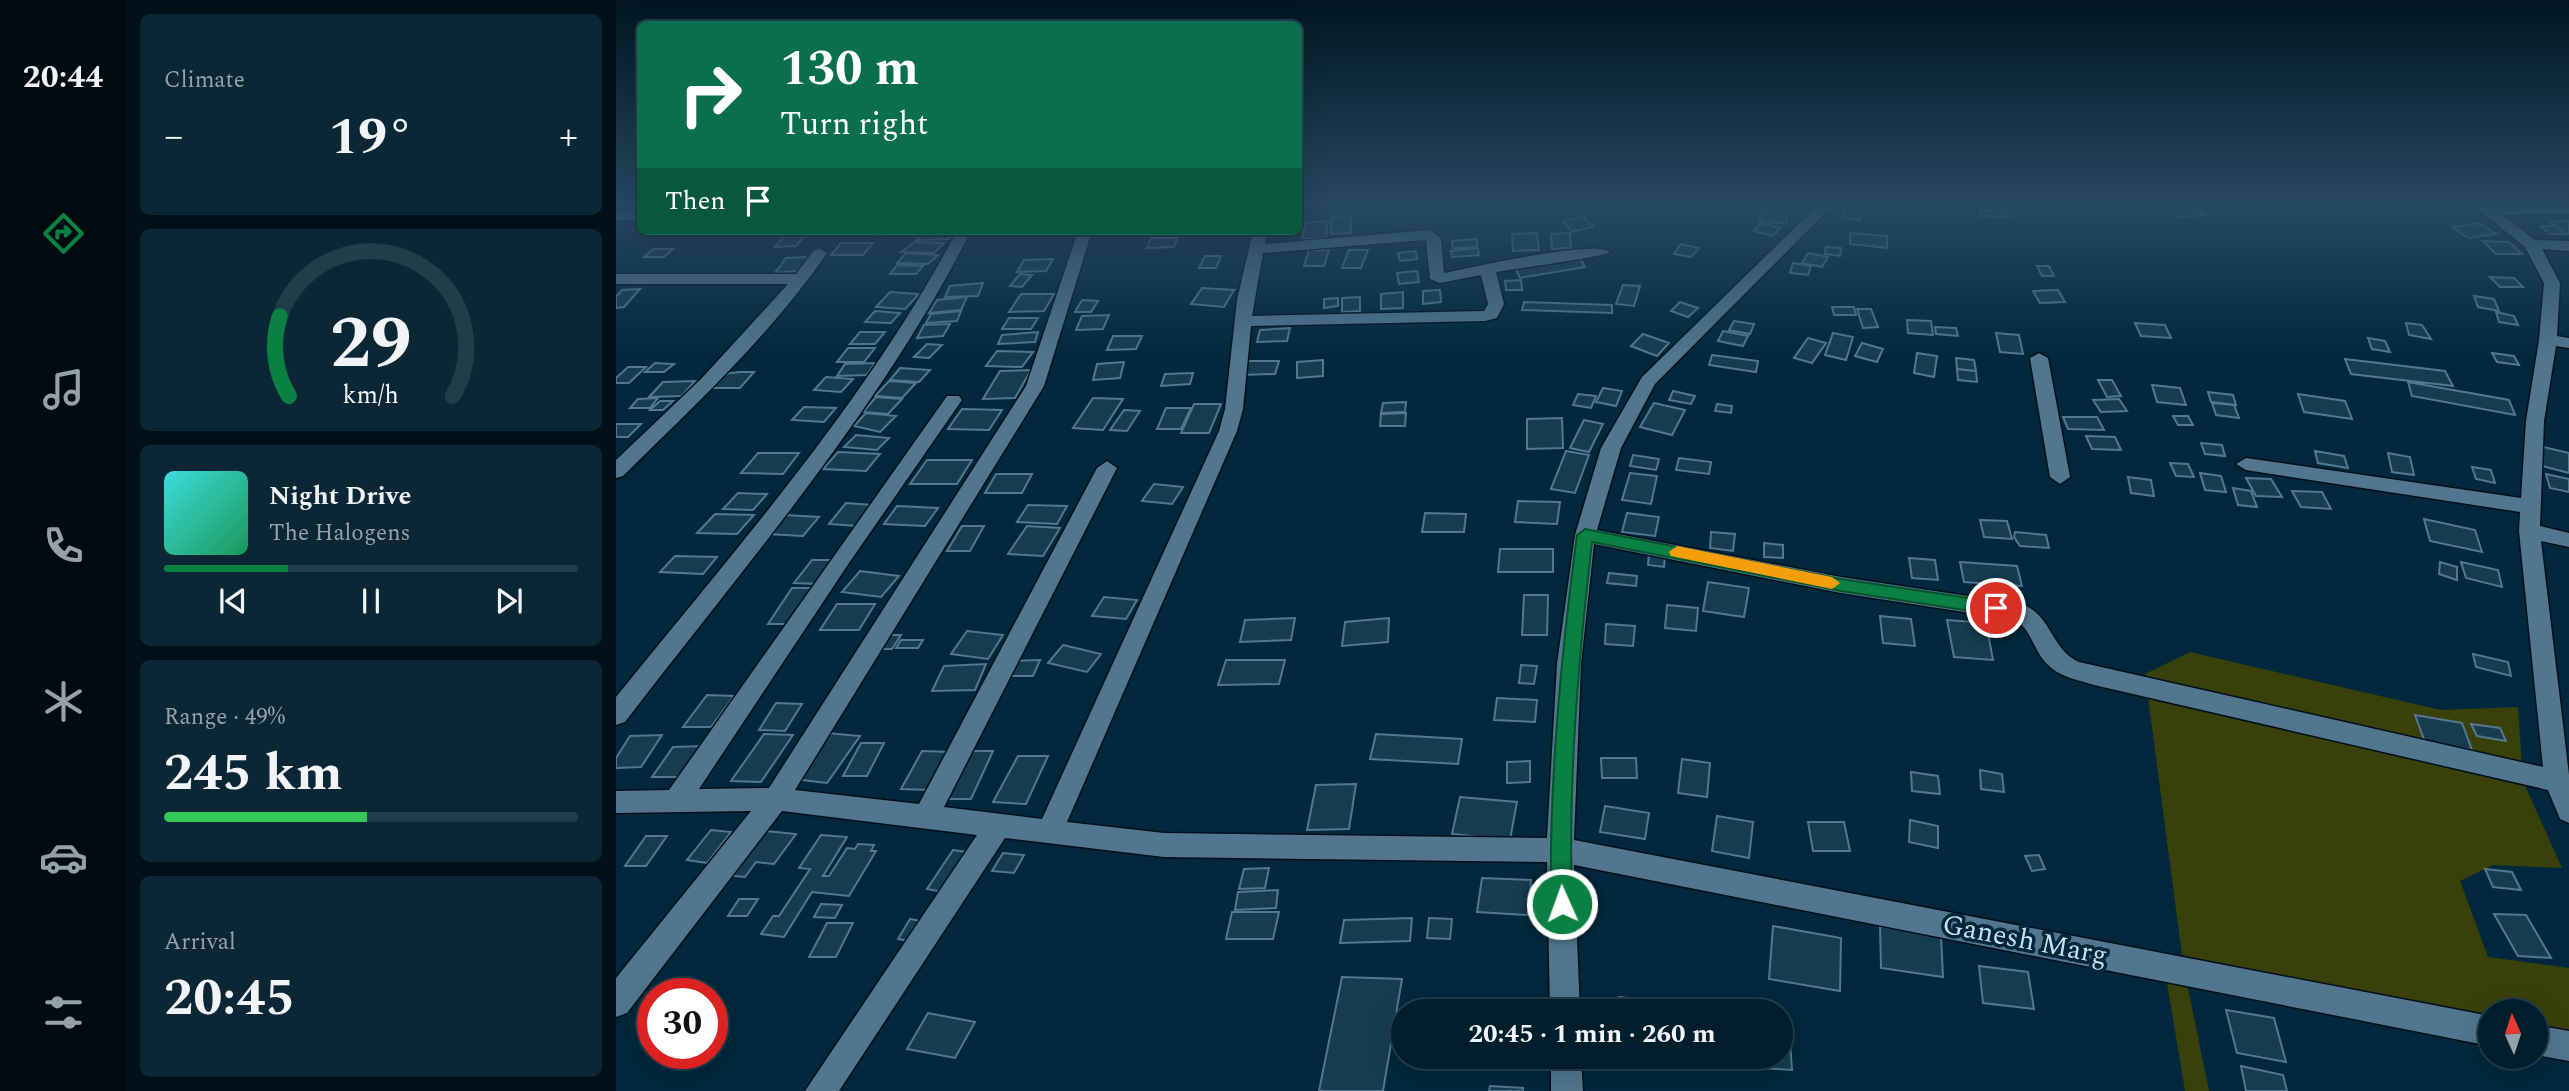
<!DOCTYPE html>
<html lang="en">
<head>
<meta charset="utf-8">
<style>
  body { margin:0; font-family:Spectral,serif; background:#0b2735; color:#f1f3f6; height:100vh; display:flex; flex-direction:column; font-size:26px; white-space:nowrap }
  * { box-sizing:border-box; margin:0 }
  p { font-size:23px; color:#96a2aa }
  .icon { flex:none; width:38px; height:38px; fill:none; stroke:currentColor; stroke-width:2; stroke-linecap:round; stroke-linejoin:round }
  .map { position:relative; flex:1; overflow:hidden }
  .details { display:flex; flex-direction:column; gap:14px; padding:14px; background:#011019; width:490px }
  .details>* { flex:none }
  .hud { position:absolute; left:21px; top:21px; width:665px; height:214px; border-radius:10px; box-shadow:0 7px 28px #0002,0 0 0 2px #233c49; background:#0b6e4f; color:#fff; overflow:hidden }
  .needle { width:46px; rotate:357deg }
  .fabs { position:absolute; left:1862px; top:999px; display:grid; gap:14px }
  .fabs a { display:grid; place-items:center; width:70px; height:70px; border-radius:50%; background:#011e2d; box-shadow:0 7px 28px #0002,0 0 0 2px #233c49; font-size:35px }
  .speed { position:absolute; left:21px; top:978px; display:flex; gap:14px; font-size:35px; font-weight:700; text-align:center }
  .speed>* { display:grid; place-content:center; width:91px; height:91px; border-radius:50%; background:#011e2d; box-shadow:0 7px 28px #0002,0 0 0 2px #233c49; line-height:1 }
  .speed .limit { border:10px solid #d22; background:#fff; color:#111 }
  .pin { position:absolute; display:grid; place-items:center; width:60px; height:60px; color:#fff; margin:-30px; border:4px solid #fff; border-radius:50%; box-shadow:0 2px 7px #0007 }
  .me { position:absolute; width:77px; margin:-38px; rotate:358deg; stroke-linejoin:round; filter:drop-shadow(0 0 5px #0008) }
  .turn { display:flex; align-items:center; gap:24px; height:147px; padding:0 28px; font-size:32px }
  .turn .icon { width:91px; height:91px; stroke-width:2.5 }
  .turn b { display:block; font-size:49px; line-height:60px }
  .then { display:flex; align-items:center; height:66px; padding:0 28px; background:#0003; gap:14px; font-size:26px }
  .big { font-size:52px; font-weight:700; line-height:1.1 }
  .details .tile { flex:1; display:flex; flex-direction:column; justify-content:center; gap:10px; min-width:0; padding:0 24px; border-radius:10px; background:#0b2735 }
  .details .dial { align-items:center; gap:0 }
  .dial svg { height:182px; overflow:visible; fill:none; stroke:#233c49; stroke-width:7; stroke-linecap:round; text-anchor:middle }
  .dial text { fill:#f1f3f6; stroke:none }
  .song { display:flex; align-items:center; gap:21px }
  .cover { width:84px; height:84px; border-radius:10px; background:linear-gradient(135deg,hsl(180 70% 55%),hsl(150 70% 35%)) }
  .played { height:7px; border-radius:4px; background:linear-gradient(90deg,#0b8043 30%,#233c49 30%) }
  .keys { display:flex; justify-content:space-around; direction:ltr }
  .heat { display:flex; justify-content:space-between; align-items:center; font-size:38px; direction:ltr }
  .charge { height:10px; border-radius:5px; background:linear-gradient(90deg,#34c759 49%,#233c49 0) }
  .trip { position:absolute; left:775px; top:999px; width:402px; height:70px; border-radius:35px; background:#011e2d; box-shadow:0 7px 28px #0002,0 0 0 2px #233c49; font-weight:700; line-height:70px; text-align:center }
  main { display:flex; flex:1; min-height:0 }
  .menu { display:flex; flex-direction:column; width:126px; justify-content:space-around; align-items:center; background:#000c12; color:#96a2aa }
  .menu .icon { width:49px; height:49px }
  .menu .on { color:#0b8043 }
  .menu b { font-size:32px; color:#f1f3f6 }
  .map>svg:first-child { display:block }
  .green { fill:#3a4009 }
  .building { fill:#163c50; stroke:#52788f; stroke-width:2 }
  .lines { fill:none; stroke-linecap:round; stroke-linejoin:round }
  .minor-casing { stroke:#00101e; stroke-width:3 }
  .minor { fill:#51768d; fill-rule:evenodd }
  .route { fill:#0b8043; stroke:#07532c; stroke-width:2 }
  .slow { fill:#f59e0b }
  .labels { text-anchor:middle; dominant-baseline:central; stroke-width:7; stroke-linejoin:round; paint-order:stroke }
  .near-street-label { font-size:28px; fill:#cbdfec; stroke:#01283c }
</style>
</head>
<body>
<main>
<nav class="menu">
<b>20:44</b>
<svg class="icon on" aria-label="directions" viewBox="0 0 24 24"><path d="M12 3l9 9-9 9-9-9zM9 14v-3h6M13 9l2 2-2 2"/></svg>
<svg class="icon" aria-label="music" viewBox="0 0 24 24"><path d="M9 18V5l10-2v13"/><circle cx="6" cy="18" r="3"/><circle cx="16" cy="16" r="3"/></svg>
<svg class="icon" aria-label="phone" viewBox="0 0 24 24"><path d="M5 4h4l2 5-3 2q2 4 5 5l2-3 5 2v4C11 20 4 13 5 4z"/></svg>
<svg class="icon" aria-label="climate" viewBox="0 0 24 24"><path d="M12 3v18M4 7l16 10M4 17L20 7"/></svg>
<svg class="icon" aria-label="car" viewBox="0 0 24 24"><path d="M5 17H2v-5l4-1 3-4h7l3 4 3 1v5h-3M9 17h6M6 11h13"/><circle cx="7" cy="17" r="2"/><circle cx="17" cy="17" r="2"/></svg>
<svg class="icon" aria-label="filters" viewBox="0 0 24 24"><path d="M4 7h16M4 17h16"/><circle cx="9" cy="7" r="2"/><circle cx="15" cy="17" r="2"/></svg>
</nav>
<section class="details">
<div class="tile"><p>Climate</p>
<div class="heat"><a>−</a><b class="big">19°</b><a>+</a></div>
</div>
<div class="tile dial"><svg viewBox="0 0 100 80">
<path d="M14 69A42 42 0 1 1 86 69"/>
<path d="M14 69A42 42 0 0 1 10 34" stroke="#0b8043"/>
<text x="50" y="56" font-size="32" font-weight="700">29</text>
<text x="50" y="72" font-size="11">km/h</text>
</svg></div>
<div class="tile">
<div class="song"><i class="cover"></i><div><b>Night Drive</b><p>The Halogens</p></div></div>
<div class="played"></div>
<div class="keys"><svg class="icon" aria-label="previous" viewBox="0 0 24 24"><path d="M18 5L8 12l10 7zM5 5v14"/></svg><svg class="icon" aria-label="pause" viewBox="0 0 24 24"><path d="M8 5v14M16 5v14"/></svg><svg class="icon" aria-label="next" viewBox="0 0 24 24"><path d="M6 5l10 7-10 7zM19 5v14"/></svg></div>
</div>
<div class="tile"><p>Range · 49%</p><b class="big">245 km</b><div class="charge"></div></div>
<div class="tile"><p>Arrival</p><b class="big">20:45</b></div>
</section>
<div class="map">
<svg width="1953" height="1091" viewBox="0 0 1953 1091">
  <rect width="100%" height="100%" fill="#01283c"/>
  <path class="green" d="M1574 652 1825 710 1902 707 1907 781 1946 868 1877 865 1844 881 1872 957 1953 968V1037L1920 1030V1012H1874V1020L1566 955 1529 674Z
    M1550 977 1571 983 1593 1091H1569Z"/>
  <path class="building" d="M7 205H24V212L0 214Z
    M1551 205H1579L1589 215 1563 217Z
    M1228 209 1246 211 1244 220 1226 218Z
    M1363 210 1391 211 1393 217 1365 216Z
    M1146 211 1172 214 1170 224 1143 221Z
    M735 216V233L715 234V218Z
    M967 216 977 227 956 232 947 221Z
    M712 221 710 238 686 239 689 223Z
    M1934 221H1953V234H1950Z
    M1145 223 1164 228 1157 236 1138 231Z
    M1863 223 1880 234 1852 238 1836 227Z
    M1925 226H1940L1950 234H1934Z
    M172 231H192L180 246 159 247Z
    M308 231H339L333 239 301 240Z
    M921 233 923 250 897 251 896 234Z
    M954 233 955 248 936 249 935 234Z
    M1234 233 1271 236V248L1234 244Z
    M535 238H562L558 247 531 248Z
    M861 239V247L837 248 836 241Z
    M1867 241 1893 242 1906 254H1880Z
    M299 242 328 243 318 253 285 252Z
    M225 243H257L247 255H215Z
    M1065 244 1083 248 1075 257 1058 254Z
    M1210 247 1225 248 1224 256 1209 254Z
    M862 248 863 255 836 257 835 251Z
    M37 249H57L48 257H28Z
    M693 250H713L708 266H688Z
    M733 250H752L745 268H726Z
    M800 251 801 259 784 261 782 253Z
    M290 253 322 255 312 264 281 263Z
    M1192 253 1212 257 1206 267 1186 263Z
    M589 256H605L600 268H583Z
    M192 257 182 271 159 273 170 258Z
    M964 258 969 267 904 278 899 268Z
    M437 259 430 271 401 272 408 260Z
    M1177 263 1195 266 1192 275 1174 273Z
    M281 265 307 266 300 274H274Z
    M1421 266H1433L1438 276H1426Z
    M801 271 803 282 783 284 781 273Z
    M404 274 416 275 406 287 394 286Z
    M1874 277 1898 278 1907 287H1884Z
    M905 280 906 290H890L889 281Z
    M367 283 362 296 329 297 334 286Z
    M1007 285 1024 286 1018 306 1000 304Z
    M586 288 618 290 608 307 575 304Z
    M24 289 8 307 0 308V297L6 290Z
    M824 290 825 302 807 304V291Z
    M1442 290 1449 302 1424 303 1417 291Z
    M274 292 303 294 289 309 260 307Z
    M787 292V308L765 309V294Z
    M405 294H438L428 311 393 312Z
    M1858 296 1878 299 1883 311 1862 307Z
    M351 297 345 310 313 313 321 300Z
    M744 297V311L726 312V298Z
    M722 298V306L708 308V299Z
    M466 300 482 301 475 312H459Z
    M908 302 996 305V313L906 310Z
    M1064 302 1082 308 1072 317 1055 311Z
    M1216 307H1238L1240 315H1218Z
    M1241 309H1255L1262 327 1247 328Z
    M259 311 284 313 275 323 249 322Z
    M345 311 341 321 310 323 315 314Z
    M1880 312 1898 316 1902 325 1883 322Z
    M493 315 487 329 460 330 466 316Z
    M393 318H422L415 329H386Z
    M1291 320 1315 321 1317 335 1292 333Z
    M1118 321 1138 324 1134 334 1113 330Z
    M1519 323 1549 325 1555 338 1525 336Z
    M1790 323 1806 325 1815 339 1793 335Z
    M334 324 327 336 301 338 308 325Z
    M1319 327 1340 328 1342 336 1320 334Z
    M674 328 671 341 641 342 644 330Z
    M1107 331 1132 336 1127 346 1102 341Z
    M244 332H269L259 344H234Z
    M422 332 419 342 382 344 386 335Z
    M1217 333 1237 337 1230 360 1209 355Z
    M1380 333 1403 335 1407 354 1384 352Z
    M1027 334 1053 343 1041 356 1015 346Z
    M497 336H526L520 349 491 350Z
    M1192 338 1210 343 1196 363 1178 358Z
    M1752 338 1769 341 1774 352 1756 349Z
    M1246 343 1267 349 1261 362 1239 356Z
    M311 344 326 345 313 358 298 357Z
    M232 348H259L248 362H221Z
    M381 351 417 352 406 367 370 366Z
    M1301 353 1321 356 1318 377 1298 373Z
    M1876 353 1898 356 1903 365 1881 362Z
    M1096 355 1142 361 1140 372 1093 365Z
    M1340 358 1358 360 1360 371 1341 369Z
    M1729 359 1829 371 1837 386 1735 374Z
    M707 360V376L681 378V362Z
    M630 361H663L659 374 625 375Z
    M508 362 504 378 477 380 481 364Z
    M39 363 58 364 48 372H29Z
    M259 363 251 375 221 376 229 364Z
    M12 367H30L13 383H0V378Z
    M284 368 314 370 303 382 274 380Z
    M1341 369 1360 371 1361 382 1342 380Z
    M415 370 399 398 367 399 384 371Z
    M123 372H138L124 388H96L109 374Z
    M577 373 574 384 545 386 549 374Z
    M210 377 237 379 225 392 198 390Z
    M1482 380H1496L1505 396 1491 397Z
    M79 381 66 396 33 397 47 382Z
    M273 381 300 383 286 398 259 396Z
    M1792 382 1893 400 1899 415 1796 396Z
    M1536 385 1564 388 1570 405 1541 402Z
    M987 388 1006 391 1000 406 980 402Z
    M1057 391 1079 396 1075 404 1053 400Z
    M1592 392 1617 395 1620 405 1595 402Z
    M962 394 980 396 975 408 957 405Z
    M1682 394 1729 401 1736 419 1688 412Z
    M260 397 286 399 272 414 247 412Z
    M42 398 34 408H14L22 399Z
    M477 398 507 399 487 430 457 428Z
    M1503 399 1511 411 1485 412 1477 400Z
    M44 401H57L47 410H34Z
    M790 402 789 412 765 413 767 403Z
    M1038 403 1069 410 1056 435 1024 427Z
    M1596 403 1618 405 1623 418 1600 415Z
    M578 404H605L593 433H565Z
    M1101 404 1116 406 1115 413 1099 411Z
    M188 407 220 408 208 422 176 420Z
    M550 408H575L565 429H541Z
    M346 409 386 410 373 430 332 429Z
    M508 410 524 411 511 431 494 430Z
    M250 413 280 416 264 432 238 426Z
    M790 413 789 426H764L765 414Z
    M1557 416H1572L1577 425H1562Z
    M1447 417H1481L1488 430 1452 429Z
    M946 418 947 448 911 449V419Z
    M968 420 987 424 973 452 954 448Z
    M0 424H25L12 437H0Z
    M240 435 273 438 261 450 228 447Z
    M1470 436 1499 437 1505 450 1476 449Z
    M1585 443 1606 445 1609 456 1589 454Z
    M1923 446 1953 453V473L1926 466Z
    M950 451 973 455 959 493 935 489Z
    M1699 451 1728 456 1732 468 1702 463Z
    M222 452 264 454 250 471 207 469Z
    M142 453H183L167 474 125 473Z
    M1772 453 1794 457 1798 475 1776 472Z
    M1017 455 1043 459 1040 470 1014 466Z
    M1063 458 1095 462 1093 474 1060 470Z
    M311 460H356L341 484H294Z
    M1554 463 1572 464 1578 477 1560 476Z
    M1856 467 1875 470 1879 483 1860 479Z
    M1014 473 1041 476 1035 504 1006 500Z
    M1584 473 1605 476 1610 492 1589 490Z
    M380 474H416L406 493H369Z
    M1930 474 1953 479V492L1934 488Z
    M1512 477 1535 480 1538 496 1515 493Z
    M1630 478 1655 479 1666 497 1640 496Z
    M538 484 567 487 556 504 526 501Z
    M1617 488 1635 491 1641 507 1622 505Z
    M1676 491 1706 492 1715 509 1685 507Z
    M122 493 151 494 137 510 107 509Z
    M902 501 944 502 941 524 899 522Z
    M230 503 258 505 241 526 213 524Z
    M412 505 451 506 441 524 401 522Z
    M281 506 322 508 309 526 268 524Z
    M809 513 850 514 848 532H806Z
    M1011 513 1043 517 1039 536 1006 532Z
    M99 514 138 515 121 534 81 533Z
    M168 515 203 517 187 536 151 534Z
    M1808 519 1859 530 1866 552 1814 541Z
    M1364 520 1391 521 1396 539 1368 537Z
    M346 526H368L354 551H331Z
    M411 526 444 528 427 556 392 554Z
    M1095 532 1119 534 1117 551 1094 548Z
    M1399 532 1430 535 1433 548 1404 546 1398 537Z
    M1148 543 1167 545V558L1148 557Z
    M884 549H937V572H882Z
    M1033 553 1049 555 1048 567 1032 565Z
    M59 556 101 557 87 574 44 572Z
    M1293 558 1319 560 1322 580 1296 578Z
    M196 560H219L202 584 178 583Z
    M1344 562 1401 566 1406 586 1348 582Z
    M1824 562 1841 567V580L1823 574Z
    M1845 562 1882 570 1886 587 1850 578Z
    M244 571 283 576 265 597 226 592Z
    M993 573 1021 576 1020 586 991 583Z
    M1092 582 1133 588 1128 617 1087 611Z
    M176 588H200L177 624H152Z
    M908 595H932L931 635H906Z
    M488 597 521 600 510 619 476 616Z
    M221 604H259L243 630H204Z
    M1051 605 1082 608 1080 631 1049 628Z
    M1264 616 1295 619 1299 646 1267 643Z
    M679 618 675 640 624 642 629 620Z
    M773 618 772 642 726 646 729 622Z
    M1331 620 1370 623 1377 660 1338 657Z
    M990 624 1019 626 1017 646 989 644Z
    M351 631 387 635 372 659 335 654Z
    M269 635H285L276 649H261Z
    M285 640H307L302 648H280Z
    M447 645 485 654 471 672 432 663Z
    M1857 654 1892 662 1895 676 1860 667Z
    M424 660 417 676H388L395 661Z
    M610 660H669L663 684 602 685Z
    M370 664 359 690 316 691 328 666Z
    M905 665 921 666 918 684 903 683Z
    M91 695 118 696 95 727H67Z
    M881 698 921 700 919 722 878 720Z
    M160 703 186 704 169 731 143 730Z
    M1799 715 1846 723 1856 750 1809 742Z
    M1855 724 1884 728 1890 741 1861 736Z
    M211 733 244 736 211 783 177 779Z
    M148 734 177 735 145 782 115 781Z
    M760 734 846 739 842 764 754 759Z
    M46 735 25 767 0 768V758L14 736Z
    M245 743H268L251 776H227Z
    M87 746 66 777H36L57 747Z
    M306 751 336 752 315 790 285 789Z
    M345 751H377L355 799H322Z
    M402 756H432L410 804 377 802Z
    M985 758H1020L1021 778H986Z
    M1066 759 1094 763 1091 797 1062 793Z
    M914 761V782L891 783V762Z
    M1364 770 1386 774 1388 792 1365 789Z
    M1295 772 1322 776 1324 794 1296 791Z
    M740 784 733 829 691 830 700 785Z
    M844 797 901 802 894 840 836 834Z
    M989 806 1033 813 1029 839 984 832Z
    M1101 816 1137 822 1133 858 1096 851Z
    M1294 820 1322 826V848L1293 842Z
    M1192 822H1228L1234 851H1197Z
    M95 830 115 832 91 863 71 860Z
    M150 831 180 834 158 864 140 862 129 877 117 876Z
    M205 835 231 837 207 876H213L231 848 239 849 242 844 258 845 255 851H260L233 896 196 892 168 937 145 934 157 916H163L194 869 183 868Z
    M30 836H51L30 866H9Z
    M337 850 352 852 327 892 311 889Z
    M387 853 408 855 398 873 376 871Z
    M1423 855 1429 869 1416 871 1409 856Z
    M653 868 649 888 623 889 628 869Z
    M1869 869 1896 872 1905 890 1877 887Z
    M866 878 915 880 912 915 861 912Z
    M662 890 660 908 619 910 622 892Z
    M123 899H142L131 916H112Z
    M205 904 226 905 219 918 198 917Z
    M616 912H663L657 939H610Z
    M1878 914 1910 915 1935 958 1902 956Z
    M796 918 794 941 724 943 728 920Z
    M813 918 836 919 834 939 811 938Z
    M294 919 310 922 298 942 282 939Z
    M211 923H237L220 957H193Z
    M1157 926 1225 938 1224 991 1153 979Z
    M1264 926 1325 936 1327 977 1265 968Z
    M1363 966 1412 972 1418 1009 1367 1003Z
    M726 977 786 979 767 1091H703Z
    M1003 997 1061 1003V1012H1001Z
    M1610 1010 1658 1018 1670 1062 1621 1053Z
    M312 1013 359 1022 339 1058 291 1049Z
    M1166 1041 1174 1042 1176 1070 1117 1066V1057H1166Z
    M1625 1066 1667 1075 1671 1091H1630Z
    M874 1086 907 1088V1091H873Z"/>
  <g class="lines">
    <g class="minor-casing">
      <path id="minor" d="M1202 205H1217L1039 384 1005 448 981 530 1225 577 1405 604C1435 613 1435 650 1463 662L1927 767 1903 531 1904 512 1630 470 1620 464 1630 458 1905 498 1910 421 1923 340 1928 283 1909 247 1857 205 1953 206V214L1887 215 1919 240 1953 241V251L1926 249 1944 283 1941 336 1953 338V348L1940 346 1928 421 1924 526 1953 533V547L1925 541 1953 775V823L1944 819 1932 790 1478 685C1463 680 1443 677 1432 665 1418 652 1416 631 1400 620L1225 593 978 544 965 664 958 840 1874 1016V1046L958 865 964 1012H934L931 862 548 857 389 838 223 1091H189L361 835 166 811 11 1013 0 1017V978L135 811 0 813V791L53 790 331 396H343L346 400 233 563 83 789 153 788 410 386 462 231H476L428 386 179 790 303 804 481 468 491 461 501 468 328 807 426 819 603 431 609 409 621 300 637 231H651L649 244 813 230 825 238 828 273C853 268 980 239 994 252 989 257 896 269 880 272L888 304 881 318 869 321 635 326 627 409 621 431 451 822 548 833 931 838 941 664 959 535 985 448 1026 377ZM810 240 814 279 824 283 865 275 872 304 868 311 636 316 647 253Z
        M0 212H24V220H0Z
        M258 231H272L269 237H259Z
        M341 231H355C264 410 131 563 9 722L0 725V697C121 547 250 402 341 231Z
        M203 248 211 253C154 336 78 406 7 476L0 478V460L85 379 172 284H0V274H180L198 250Z
        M1423 353 1432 358 1454 477 1444 484 1434 477 1414 358Z
        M1920 1025 1953 1031V1061L1920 1055Z
        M935 1057H965L967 1091H935Z"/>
    </g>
    <use href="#minor" class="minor"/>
  </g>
  <linearGradient id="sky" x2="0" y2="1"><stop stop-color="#011621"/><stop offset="0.57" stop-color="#274861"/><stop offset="1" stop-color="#274861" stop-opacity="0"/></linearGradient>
  <rect width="1953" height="358" fill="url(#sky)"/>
  <path class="route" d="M969 529 1225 579 1380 602 1388 608 1380 615 1225 591 976 542C962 662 952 783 956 904L953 911 946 914 938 911 935 904C933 780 945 657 961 535Z"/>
  <path class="slow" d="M1061 546 1216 577 1224 583 1216 589 1055 556 1053 552Z"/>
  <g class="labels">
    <g class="near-street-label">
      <text transform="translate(1409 940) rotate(11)">Ganesh Marg</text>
    </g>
  </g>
</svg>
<div class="fabs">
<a><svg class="needle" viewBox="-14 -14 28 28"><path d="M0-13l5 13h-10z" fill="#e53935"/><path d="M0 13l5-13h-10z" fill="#96a2aa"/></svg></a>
</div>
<div class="speed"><div class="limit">30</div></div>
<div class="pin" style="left:1380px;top:608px;background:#d93025"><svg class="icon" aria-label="arrive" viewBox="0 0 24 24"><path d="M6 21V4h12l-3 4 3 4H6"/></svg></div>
<svg class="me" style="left:946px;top:904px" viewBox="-20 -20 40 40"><circle r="17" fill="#0b8043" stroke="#fff" stroke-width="3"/><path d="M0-11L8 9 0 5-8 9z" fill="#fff"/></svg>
<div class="trip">20:45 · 1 min · 260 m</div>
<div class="hud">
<div class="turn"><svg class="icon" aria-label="right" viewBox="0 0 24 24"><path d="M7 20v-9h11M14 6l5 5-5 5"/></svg><div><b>130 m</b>Turn right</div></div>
<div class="then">Then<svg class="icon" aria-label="arrive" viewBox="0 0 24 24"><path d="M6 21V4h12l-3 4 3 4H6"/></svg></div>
</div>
</div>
</main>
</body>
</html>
